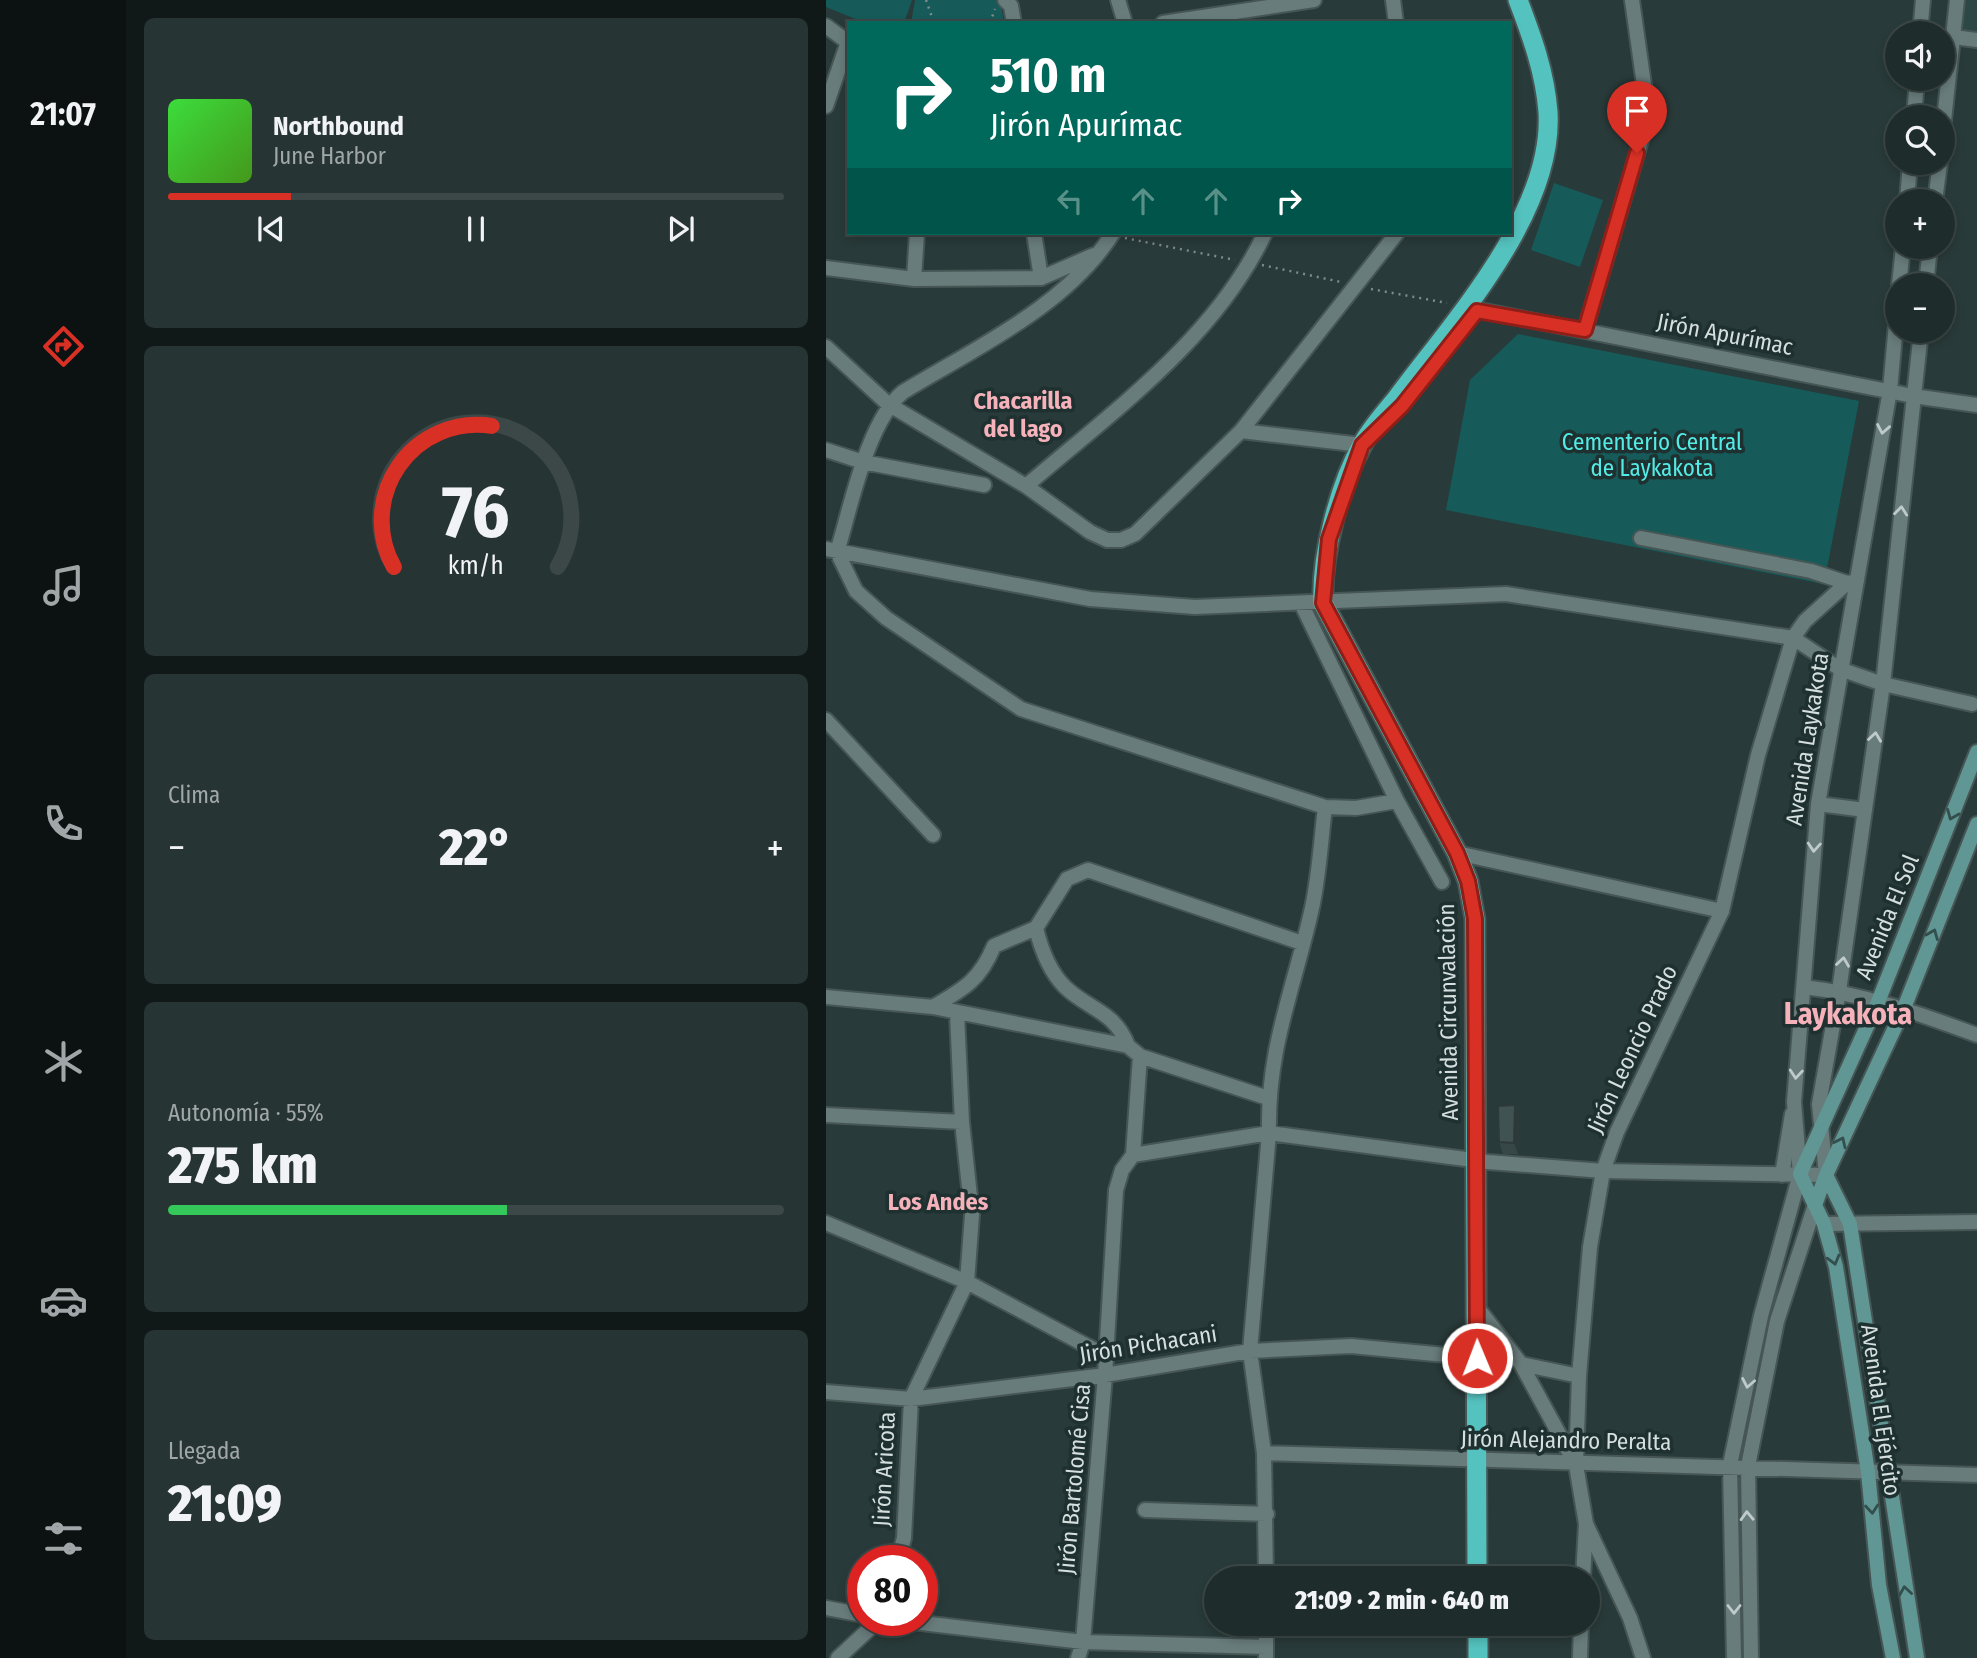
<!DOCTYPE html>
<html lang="es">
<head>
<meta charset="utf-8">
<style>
  body { margin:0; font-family:"Fira Sans Condensed",sans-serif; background:#263433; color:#f1f3f6; height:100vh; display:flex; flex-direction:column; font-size:26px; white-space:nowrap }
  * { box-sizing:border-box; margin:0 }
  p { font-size:23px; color:#a1a7a9 }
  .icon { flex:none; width:38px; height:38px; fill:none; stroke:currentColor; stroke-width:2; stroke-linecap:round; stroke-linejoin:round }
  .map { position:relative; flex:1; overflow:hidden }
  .sheet { display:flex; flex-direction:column; gap:18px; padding:18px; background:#101818; width:700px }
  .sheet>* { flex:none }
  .hud { position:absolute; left:21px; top:21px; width:665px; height:214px; border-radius:0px; box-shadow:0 4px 10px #0003,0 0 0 2px #3c4847; background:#00695c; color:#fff; overflow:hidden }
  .fabs { position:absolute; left:1059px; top:21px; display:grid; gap:14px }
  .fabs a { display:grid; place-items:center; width:70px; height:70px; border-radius:50%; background:#1e2c2b; box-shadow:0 4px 10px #0003,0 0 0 2px #3c4847; font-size:35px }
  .speed { position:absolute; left:21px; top:1545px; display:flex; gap:14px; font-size:35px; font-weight:700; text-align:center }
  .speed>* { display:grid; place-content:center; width:91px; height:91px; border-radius:50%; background:#1e2c2b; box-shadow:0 4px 10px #0003,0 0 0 2px #3c4847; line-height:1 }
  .speed .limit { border:10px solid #d22; background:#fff; color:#111 }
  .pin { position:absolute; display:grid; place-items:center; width:60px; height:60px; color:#fff; margin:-72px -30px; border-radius:50% 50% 50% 0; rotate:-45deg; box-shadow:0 0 7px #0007 }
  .pin .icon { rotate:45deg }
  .me { position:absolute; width:77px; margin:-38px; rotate:359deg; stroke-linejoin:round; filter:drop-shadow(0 0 5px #0008) }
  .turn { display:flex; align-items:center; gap:24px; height:147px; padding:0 28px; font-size:32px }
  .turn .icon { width:91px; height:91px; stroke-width:2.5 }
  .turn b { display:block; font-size:49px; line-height:60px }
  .lanes { display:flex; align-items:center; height:66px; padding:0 28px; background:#0003; justify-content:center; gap:35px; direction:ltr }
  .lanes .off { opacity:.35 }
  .big { font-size:52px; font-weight:800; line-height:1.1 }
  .sheet .widget { flex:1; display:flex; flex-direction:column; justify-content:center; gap:10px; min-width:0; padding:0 24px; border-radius:10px; background:#263433 }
  .sheet .dial { align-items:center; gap:0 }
  .dial svg { height:182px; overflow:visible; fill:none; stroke:#3c4847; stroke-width:7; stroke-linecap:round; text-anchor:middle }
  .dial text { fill:#f1f3f6; stroke:none }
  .song { display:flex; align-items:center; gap:21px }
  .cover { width:84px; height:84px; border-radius:10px; background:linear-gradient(135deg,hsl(120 70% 55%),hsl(100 70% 35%)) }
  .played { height:7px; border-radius:4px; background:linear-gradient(90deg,#d93025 20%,#3c4847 20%) }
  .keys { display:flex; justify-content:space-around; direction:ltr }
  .heat { display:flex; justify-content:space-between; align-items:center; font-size:38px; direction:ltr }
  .charge { height:10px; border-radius:5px; background:linear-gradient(90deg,#34c759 55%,#3c4847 0) }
  .trip { position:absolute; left:378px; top:1566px; width:396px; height:70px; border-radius:35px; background:#1e2c2b; box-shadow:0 4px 10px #0003,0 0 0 2px #3c4847; font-weight:800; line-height:70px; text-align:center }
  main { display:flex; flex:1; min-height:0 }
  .menu { display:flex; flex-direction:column; width:126px; justify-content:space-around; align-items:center; background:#0c1211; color:#a1a7a9 }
  .menu .icon { width:49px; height:49px }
  .menu .selected { color:#d93025 }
  .menu b { font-size:32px; color:#f1f3f6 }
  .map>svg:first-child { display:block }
  .built { fill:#2c4746 }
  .green { fill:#165b59 }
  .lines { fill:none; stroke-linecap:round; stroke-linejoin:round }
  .minor-casing { stroke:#465655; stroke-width:18 }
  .tertiary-casing { stroke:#465655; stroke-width:18 }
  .secondary-casing { stroke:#465655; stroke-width:18 }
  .trunk-casing { stroke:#465655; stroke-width:23 }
  .path { stroke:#7e8c8b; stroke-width:2.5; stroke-dasharray:2 5; stroke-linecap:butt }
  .minor { stroke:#687c7b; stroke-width:14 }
  .tertiary { stroke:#687c7b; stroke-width:14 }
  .secondary { stroke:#609694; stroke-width:14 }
  .trunk { stroke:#54c2be; stroke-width:19 }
  .wall { fill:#374747 }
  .shaded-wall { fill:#2d3a39 }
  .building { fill:#405352; stroke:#2d3a39; stroke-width:2 }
  .oneway { stroke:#becbca }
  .oneway2 { stroke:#324f4d }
  .route-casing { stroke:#8d1f18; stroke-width:18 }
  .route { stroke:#d93025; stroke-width:12 }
  .labels { text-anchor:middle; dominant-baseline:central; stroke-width:7; stroke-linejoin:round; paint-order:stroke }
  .street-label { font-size:23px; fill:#d4dfde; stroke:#1e302f }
  .park-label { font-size:23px; fill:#53ebe6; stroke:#1e302f }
  .neighbourhood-label { font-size:24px; font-weight:bold; fill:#f6b2ba; stroke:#1e302f }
  .district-label { font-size:30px; font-weight:bold; fill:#f6b2ba; stroke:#1e302f }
</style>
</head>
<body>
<main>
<nav class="menu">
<b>21:07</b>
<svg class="icon selected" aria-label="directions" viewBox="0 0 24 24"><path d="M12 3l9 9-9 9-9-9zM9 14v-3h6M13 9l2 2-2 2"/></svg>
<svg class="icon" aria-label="music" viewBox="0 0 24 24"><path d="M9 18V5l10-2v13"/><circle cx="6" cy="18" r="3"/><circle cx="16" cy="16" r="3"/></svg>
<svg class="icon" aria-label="phone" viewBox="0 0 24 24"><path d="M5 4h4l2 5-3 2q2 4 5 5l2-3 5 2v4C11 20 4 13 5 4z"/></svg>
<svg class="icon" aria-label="climate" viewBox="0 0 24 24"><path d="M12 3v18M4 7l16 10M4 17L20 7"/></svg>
<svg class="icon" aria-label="car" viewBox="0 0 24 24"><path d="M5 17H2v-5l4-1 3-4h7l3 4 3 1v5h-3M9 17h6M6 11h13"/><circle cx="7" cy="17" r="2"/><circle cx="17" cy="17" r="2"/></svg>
<svg class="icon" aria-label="filters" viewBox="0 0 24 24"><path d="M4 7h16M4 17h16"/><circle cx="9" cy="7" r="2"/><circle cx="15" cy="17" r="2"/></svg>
</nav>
<section class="sheet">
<div class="widget">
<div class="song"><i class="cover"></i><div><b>Northbound</b><p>June Harbor</p></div></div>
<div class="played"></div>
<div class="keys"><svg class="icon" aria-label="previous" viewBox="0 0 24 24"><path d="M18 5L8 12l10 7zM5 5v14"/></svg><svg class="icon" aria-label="pause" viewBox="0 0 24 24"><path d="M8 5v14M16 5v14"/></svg><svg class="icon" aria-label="next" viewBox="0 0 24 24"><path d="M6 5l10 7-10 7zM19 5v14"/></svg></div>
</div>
<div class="widget dial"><svg viewBox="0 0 100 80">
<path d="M14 69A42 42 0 1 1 86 69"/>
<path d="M14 69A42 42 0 0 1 57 7" stroke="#d93025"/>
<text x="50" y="56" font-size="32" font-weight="700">76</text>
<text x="50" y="72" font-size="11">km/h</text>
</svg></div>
<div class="widget"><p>Clima</p>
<div class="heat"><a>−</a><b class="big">22°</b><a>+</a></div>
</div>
<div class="widget"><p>Autonomía · 55%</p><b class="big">275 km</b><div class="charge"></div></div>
<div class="widget"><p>Llegada</p><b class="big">21:09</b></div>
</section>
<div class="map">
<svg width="1151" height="1658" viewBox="0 0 1151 1658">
  <rect width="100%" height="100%" fill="#283a39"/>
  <path class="built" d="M1135 0H1151V36L1131 33Z"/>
  <path class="green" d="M0 0H86L78 23H39L0 7Z
    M89 0H174L178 23H85Z
    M728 183 777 200 754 267 705 250Z
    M692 334 1033 401 998 584 620 510 644 380Z"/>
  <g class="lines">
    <g class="minor-casing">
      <path id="minor" d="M179 0 185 6 188 23
        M292 0 299 23
        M567 0 570 23
        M337 23 488 0
        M0 26 23 43
        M1128 37 1151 40
        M0 106 22 42
        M208 233 215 278
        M287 233C241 306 149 348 77 392 41 422 25 507 11 552L30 591 60 618 195 709 499 807 530 808 571 801
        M0 268 88 279 215 278 268 255
        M88 279 91 233
        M638 307 1087 396 1151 405
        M759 330 818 130 820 99 806 0
        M0 347 62 404 200 486 264 532 281 540H295L309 534 415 431 571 233
        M415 431 536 445
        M0 450 37 462 158 485
        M200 486C287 411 389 339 439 233
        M815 538 985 571 1021 583
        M0 549 264 599 369 607 680 594 967 638
        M475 603 571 801 616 882
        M0 720 107 835
        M631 853 896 911
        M210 928C215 949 223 971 239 987 263 1010 289 1011 302 1046
        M978 987C1038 994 1094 1014 1151 1035
        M0 997 107 1007 302 1046 314 1056 442 1098
        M107 1007C138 989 154 980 168 946L210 928 241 879 262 870 476 943
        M0 1115 136 1122
        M307 1155 443 1133 662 1162 777 1171 1000 1175
        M956 1175 966 1114
        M0 1223 141 1282 278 1355
        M998 1224 1151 1222
        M651 1307 695 1364 750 1465
        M695 1364 753 1376
        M0 1392 85 1399 279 1375 424 1351 525 1346 651 1358
        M438 1453 1151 1475
        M319 1510 441 1514
        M760 1524 804 1618 817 1658
        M72 1561 78 1538 85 1399 141 1282 146 1215 136 1122 131 1014
        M440 1578 438 1453 424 1351 443 1133C441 1048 468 989 486 908 493 876 495 840 499 807
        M0 1608 37 1615
        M70 1620 257 1642 440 1647
        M12 1658 53 1620
        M252 1658 257 1642 279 1375 290 1190 296 1170 307 1155 314 1056
        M440 1658V1624
        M908 1658 904 1465 935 1316 974 1174
        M925 1658 922 1466 951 1321 989 1205"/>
    </g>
    <g class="tertiary-casing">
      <path id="tertiary" d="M1094 33 1097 0
        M1088 117 1091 79
        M1116 139 1131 0
        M1081 201 1084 163
        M1109 201 1114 163
        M1073 285 1077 247
        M1100 285 1104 247
        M967 638 1014 669 1057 684 1146 704
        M992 804 1039 810
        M974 1174 968 1102 992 804 1064 390 1071 313
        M1000 1175 993 1104 1013 991 1057 684 1095 331
        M757 1578 760 1524 750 1465 753 1376 764 1247 777 1171 791 1132 896 911 932 755 967 638 979 621 1021 583 1031 581
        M754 1658 755 1624"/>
    </g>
    <g class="secondary-casing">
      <path id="secondary" d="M1000 1175 1024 1224 1091 1658
        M989 1205 1000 1175 1078 1008 1151 824
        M1067 1658 1053 1585 1042 1472 1010 1267 998 1224 974 1174 1052 1002 1151 752"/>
    </g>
    <g class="trunk-casing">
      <path id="trunk" d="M651 1578 649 919 642 881 631 853 497 603C495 556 513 486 536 445 545 428 559 413 571 398 627 322 728 213 722 112 719 72 706 37 692 0
        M652 1624V1658"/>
    </g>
    <path class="path" d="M100 0 108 23
      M164 23 169 9
      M299 238 409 260
      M436 265 515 282
      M545 289 621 303"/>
    <use href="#minor" class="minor"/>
    <use href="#tertiary" class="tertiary"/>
    <use href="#secondary" class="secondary"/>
    <use href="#trunk" class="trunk"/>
  </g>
  <path class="wall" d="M689 1105 693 1117 692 1154H677L673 1142Z"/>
  <path class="shaded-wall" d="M689 1105 693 1117 692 1154 688 1143Z"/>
  <path class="building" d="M689 1105 688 1143 673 1142 672 1106Z"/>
  <defs><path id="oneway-chevron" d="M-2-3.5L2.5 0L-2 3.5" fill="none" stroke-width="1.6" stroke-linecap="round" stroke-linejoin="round" transform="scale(1.75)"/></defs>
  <g class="oneway">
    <use href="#oneway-chevron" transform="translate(1057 429) rotate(100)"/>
    <use href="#oneway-chevron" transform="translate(1075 511) rotate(-84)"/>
    <use href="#oneway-chevron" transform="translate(1049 737) rotate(-82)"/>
    <use href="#oneway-chevron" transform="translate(988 847) rotate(94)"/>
    <use href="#oneway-chevron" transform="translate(1017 962) rotate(-82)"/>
    <use href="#oneway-chevron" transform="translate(970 1074) rotate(95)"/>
    <use href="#oneway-chevron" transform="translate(922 1383) rotate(101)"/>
    <use href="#oneway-chevron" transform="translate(921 1516) rotate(-92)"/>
    <use href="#oneway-chevron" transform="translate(908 1609) rotate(90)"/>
  </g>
  <g class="oneway2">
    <use href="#oneway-chevron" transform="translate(1126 815) rotate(112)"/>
    <use href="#oneway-chevron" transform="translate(1107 934) rotate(-68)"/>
    <use href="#oneway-chevron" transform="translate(1015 1142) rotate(-65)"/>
    <use href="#oneway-chevron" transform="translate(1008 1260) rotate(75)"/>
    <use href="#oneway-chevron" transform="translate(1046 1509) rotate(85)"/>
    <use href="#oneway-chevron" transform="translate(1079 1591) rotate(-99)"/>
  </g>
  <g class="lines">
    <g class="route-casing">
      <path id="route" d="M651 1358 649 919 642 881 631 853 497 603 503 539 536 445 576 406 651 311 759 330 811 153"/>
    </g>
    <use href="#route" class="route"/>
  </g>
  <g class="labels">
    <g class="street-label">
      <text transform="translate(899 334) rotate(11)">Jirón Apurímac</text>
      <text transform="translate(981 739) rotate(-81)">Avenida Laykakota</text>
      <text transform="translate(1061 917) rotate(-68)">Avenida El Sol</text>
      <text transform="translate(622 1012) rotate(-91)">Avenida Circunvalación</text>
      <text transform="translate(806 1049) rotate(-65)">Jirón Leoncio Prado</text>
      <text transform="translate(322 1344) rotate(-9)">Jirón Pichacani</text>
      <text transform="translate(1055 1410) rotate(82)">Avenida El Ejército</text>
      <text transform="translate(740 1440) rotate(1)">Jirón Alejandro Peralta</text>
      <text transform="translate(58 1469) rotate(-87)">Jirón Aricota</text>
      <text transform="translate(248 1479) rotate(-85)">Jirón Bartolomé Cisa</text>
    </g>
    <g class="park-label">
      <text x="826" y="442">Cementerio Central<tspan x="826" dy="26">de Laykakota</tspan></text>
    </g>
    <g class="neighbourhood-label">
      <text x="197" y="401">Chacarilla<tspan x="197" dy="28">del lago</tspan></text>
      <text x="112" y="1202">Los Andes</text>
    </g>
    <g class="district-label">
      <text x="1022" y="1014">Laykakota</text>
    </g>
  </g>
</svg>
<div class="fabs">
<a><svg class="icon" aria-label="sound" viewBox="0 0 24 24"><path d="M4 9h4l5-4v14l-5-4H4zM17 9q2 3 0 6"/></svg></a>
<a><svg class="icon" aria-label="search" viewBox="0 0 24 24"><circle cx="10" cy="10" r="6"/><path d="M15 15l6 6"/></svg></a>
<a>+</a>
<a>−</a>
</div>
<div class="speed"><div class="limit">80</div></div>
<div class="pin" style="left:811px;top:153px;background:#d93025"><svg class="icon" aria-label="arrive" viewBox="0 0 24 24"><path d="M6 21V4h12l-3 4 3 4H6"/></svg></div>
<svg class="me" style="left:651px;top:1358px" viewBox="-20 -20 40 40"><circle r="17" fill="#d93025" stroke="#fff" stroke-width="3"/><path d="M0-11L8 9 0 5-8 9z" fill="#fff"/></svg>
<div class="trip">21:09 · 2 min · 640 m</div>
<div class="hud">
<div class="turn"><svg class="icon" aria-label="right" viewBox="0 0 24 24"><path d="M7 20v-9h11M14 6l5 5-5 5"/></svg><div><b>510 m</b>Jirón Apurímac</div></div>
<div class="lanes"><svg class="icon off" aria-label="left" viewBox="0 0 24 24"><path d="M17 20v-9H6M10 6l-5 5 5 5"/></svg><svg class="icon off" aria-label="ahead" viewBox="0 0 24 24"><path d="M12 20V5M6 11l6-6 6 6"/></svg><svg class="icon off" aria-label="ahead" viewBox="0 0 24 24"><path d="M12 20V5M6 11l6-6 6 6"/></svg><svg class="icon" aria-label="right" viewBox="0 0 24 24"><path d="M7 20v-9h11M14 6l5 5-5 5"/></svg></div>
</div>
</div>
</main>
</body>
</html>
